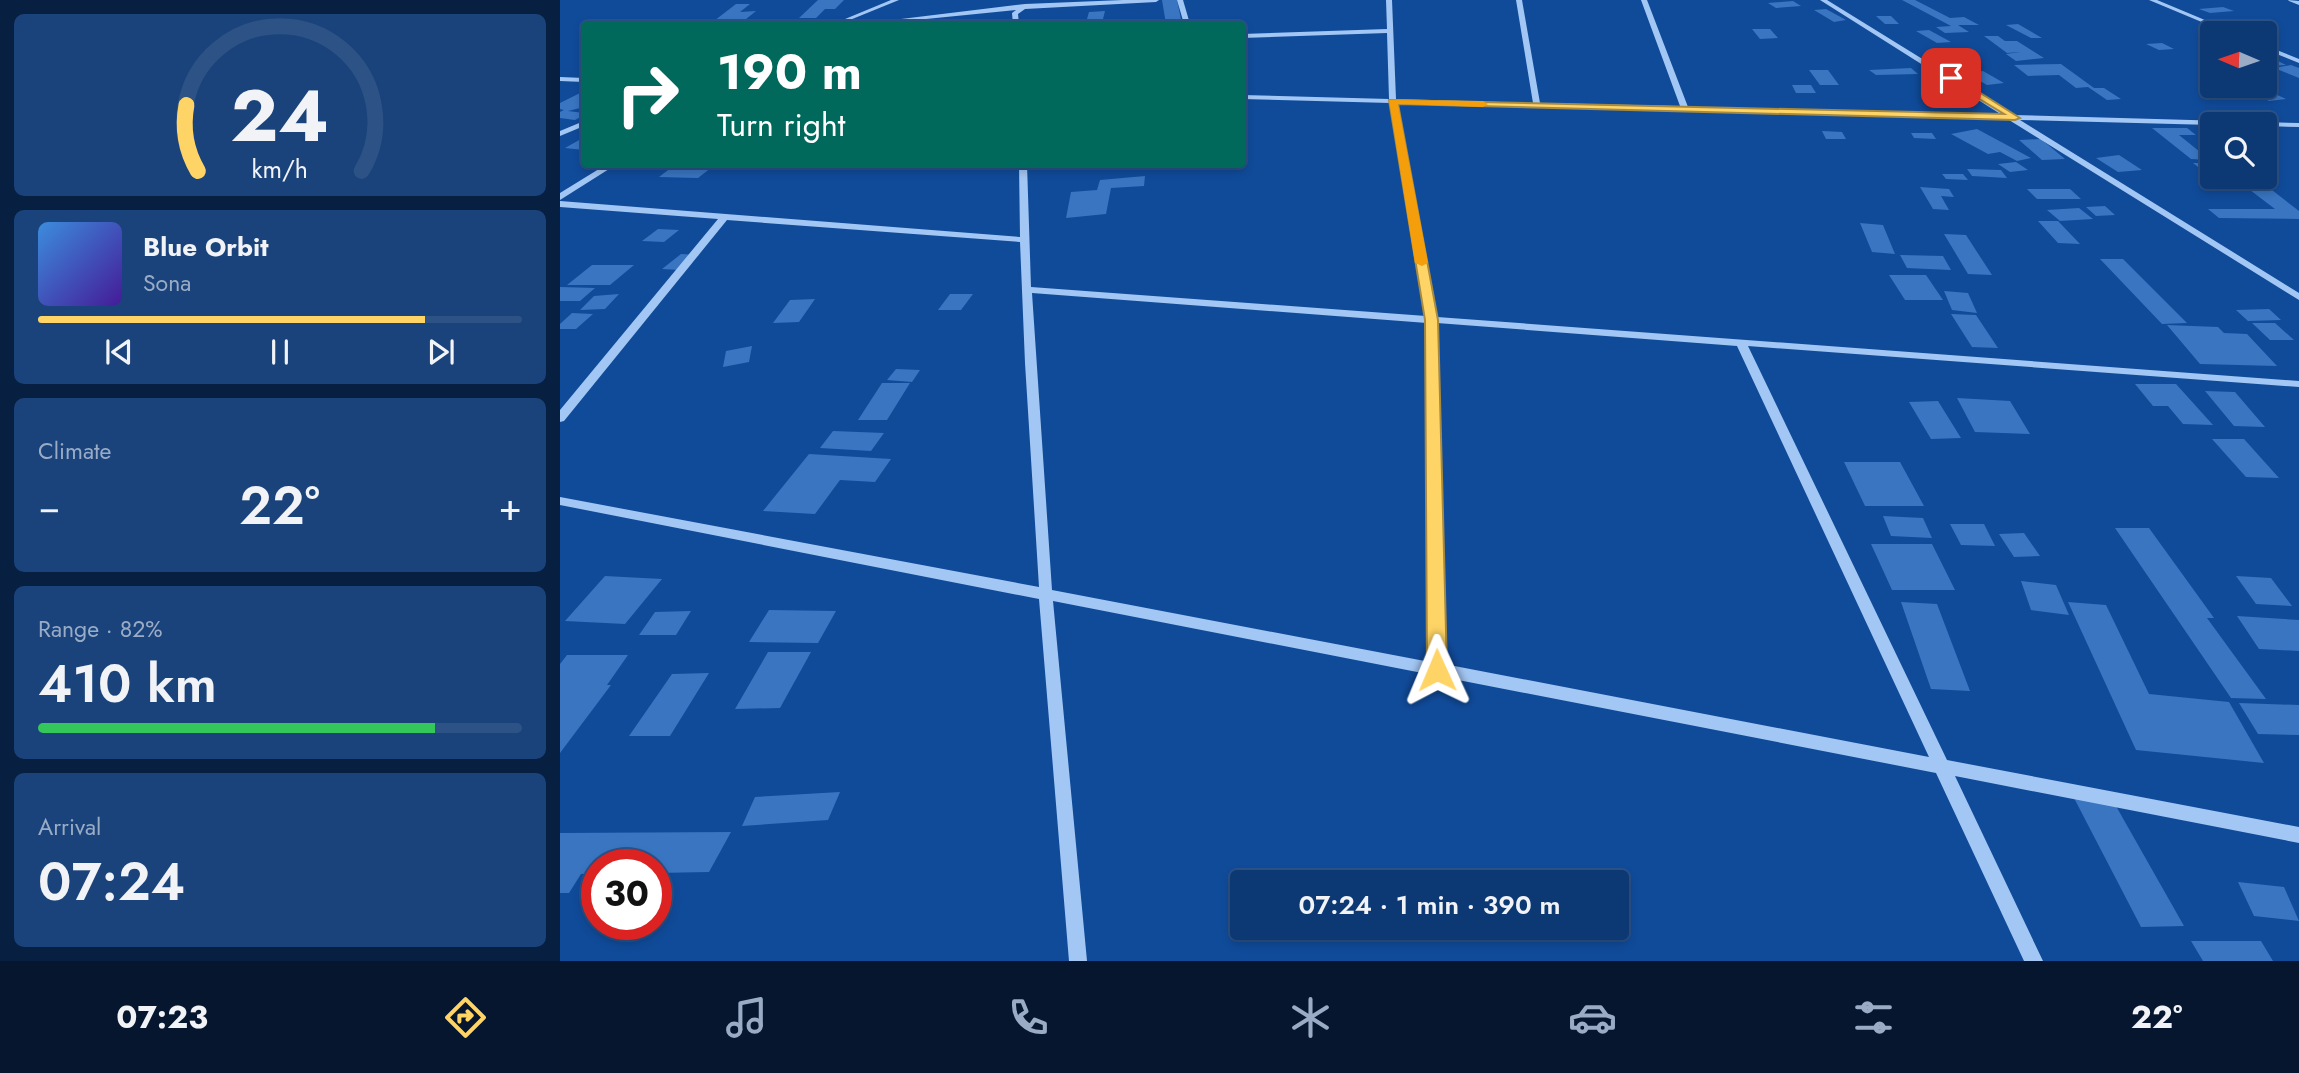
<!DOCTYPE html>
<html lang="en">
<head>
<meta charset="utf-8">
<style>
  body { margin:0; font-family:Jost,sans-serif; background:#1a437c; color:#f1f3f6; height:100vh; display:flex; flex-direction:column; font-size:26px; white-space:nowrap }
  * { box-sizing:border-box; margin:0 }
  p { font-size:23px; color:#9aacc5 }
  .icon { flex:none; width:38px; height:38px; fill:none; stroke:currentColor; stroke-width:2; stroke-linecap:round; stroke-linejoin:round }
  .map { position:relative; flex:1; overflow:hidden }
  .side { display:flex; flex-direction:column; gap:14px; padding:14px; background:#071f40; width:560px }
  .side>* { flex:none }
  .top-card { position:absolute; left:21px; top:21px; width:665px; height:147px; border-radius:7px; box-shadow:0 4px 10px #0003,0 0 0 2px #2c5286; background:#00695c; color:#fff; overflow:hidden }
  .needle { width:46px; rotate:272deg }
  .buttons { position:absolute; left:1640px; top:21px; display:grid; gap:14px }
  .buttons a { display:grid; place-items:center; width:77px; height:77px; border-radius:7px; background:#0c3874; box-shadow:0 4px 10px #0003,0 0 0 2px #2c5286; font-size:35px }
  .speed { position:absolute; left:21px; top:849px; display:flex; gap:14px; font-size:35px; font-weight:700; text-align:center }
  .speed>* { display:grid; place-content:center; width:91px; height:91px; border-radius:50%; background:#0c3874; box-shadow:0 4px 10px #0003,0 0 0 2px #2c5286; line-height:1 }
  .speed .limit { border:10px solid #d22; background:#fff; color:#111 }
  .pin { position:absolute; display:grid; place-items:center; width:60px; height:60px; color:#fff; margin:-30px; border-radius:14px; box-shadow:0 4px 10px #0006 }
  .me { position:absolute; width:77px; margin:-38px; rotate:359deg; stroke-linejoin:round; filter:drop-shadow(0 0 5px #0008) }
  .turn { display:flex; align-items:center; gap:24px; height:147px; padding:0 21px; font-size:32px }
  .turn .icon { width:91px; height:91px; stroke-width:2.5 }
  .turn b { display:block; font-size:49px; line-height:60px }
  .big { font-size:52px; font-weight:600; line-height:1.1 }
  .side .tile { flex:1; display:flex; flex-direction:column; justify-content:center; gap:10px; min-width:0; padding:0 24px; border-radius:10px; background:#1a437c }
  .side .dial { align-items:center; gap:0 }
  .dial svg { height:182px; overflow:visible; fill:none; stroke:#2c5286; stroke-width:7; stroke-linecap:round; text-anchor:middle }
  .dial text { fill:#f1f3f6; stroke:none }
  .song { display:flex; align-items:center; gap:21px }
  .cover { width:84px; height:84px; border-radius:10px; background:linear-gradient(135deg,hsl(210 70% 55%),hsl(260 70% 35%)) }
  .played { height:7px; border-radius:4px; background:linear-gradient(90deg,#ffd466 80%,#2c5286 80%) }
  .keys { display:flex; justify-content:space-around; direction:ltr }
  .heat { display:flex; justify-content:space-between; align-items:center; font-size:38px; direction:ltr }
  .charge { height:10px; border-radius:5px; background:linear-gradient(90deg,#34c759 82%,#2c5286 0) }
  .trip { position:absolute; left:670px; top:870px; width:399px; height:70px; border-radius:7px; background:#0c3874; box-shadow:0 4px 10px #0003,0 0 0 2px #2c5286; font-weight:600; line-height:70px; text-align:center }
  .dock { display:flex; height:112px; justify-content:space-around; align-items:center; background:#05162e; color:#9aacc5 }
  .dock .icon { width:49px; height:49px }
  .dock .active { color:#ffd466 }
  .dock b { font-size:32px; color:#f1f3f6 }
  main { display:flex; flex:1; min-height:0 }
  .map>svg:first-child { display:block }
  .building { fill:#3975c1 }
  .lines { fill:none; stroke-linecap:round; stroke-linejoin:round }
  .minor { fill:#a3c7f4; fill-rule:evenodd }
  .route { fill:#ffd466; stroke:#a68a42; stroke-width:2 }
  .slow { fill:#f59e0b }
</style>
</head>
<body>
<main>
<section class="side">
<div class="tile dial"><svg viewBox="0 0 100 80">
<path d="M14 69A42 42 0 1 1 86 69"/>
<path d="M14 69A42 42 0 0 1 9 40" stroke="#ffd466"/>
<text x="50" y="56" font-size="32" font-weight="700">24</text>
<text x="50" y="72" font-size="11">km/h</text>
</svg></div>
<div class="tile">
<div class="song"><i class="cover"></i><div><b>Blue Orbit</b><p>Sona</p></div></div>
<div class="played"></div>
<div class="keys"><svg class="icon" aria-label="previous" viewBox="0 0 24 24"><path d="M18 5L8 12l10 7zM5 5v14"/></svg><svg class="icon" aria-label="pause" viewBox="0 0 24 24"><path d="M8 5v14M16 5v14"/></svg><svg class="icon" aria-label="next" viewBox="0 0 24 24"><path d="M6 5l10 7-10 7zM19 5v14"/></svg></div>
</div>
<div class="tile"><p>Climate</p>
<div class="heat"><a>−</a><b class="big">22°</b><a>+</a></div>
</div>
<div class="tile"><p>Range · 82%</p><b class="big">410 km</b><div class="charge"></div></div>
<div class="tile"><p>Arrival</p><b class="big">07:24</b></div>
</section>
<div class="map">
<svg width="1739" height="961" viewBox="0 0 1739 961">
  <rect width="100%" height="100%" fill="#104b9a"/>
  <path class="building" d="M258 0H284L275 9H265L256 18H239Z
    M602 0H617L622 24H606Z
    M1342 0H1355L1390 18 1404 17 1419 25H1398L1409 32 1385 33 1376 27 1391 26Z
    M1233 1 1241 6 1216 8 1208 3Z
    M176 4H190L180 12 196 11 180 24H150Z
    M1663 7 1674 11 1650 13 1639 9Z
    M1266 9 1286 20 1274 22 1254 10Z
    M545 11 543 19H527L529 12Z
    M1316 16H1331L1339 24H1325Z
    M1458 24 1482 38H1471L1446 25Z
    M1192 29H1210L1218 38 1200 39Z
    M1369 30 1391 42 1377 43 1356 31Z
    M1424 36H1438L1445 41H1457L1484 58 1456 61 1446 54 1460 52 1447 53Z
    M1602 43 1614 49 1599 50 1586 44Z
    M1704 54 1726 65 1707 66 1704 65Z
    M1501 64 1534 88H1544L1561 99 1547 100 1528 87 1516 88 1499 75 1468 76 1454 65Z
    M1731 65 1739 68V78L1714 68Z
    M1351 68 1358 74 1316 75 1309 70Z
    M1249 70H1268L1279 85H1260Z
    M1423 71 1444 83 1427 85 1406 73Z
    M1388 80 1402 90 1379 92 1365 81Z
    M1232 85H1251L1256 93H1236Z
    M24 91V107L8 111 24 113V115L15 120 0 118V112L4 110 0 109V103Z
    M1711 92 1726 99 1709 101 1694 94Z
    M1592 128H1627L1636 135H1619L1650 160 1631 159Z
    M1417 129 1471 158 1457 161 1440 152 1428 154 1391 134Z
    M1262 131 1282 132 1286 139H1266Z
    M1351 133H1372L1376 139 1354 138Z
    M21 139 24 140V150L5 148Z
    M1481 139 1505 159 1482 160 1459 140Z
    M1559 155 1582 170 1558 172 1536 158Z
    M1456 162 1468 170 1450 172 1438 164Z
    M1633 163H1652V178Z
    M116 164H156L138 178 99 177Z
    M1407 169 1441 170 1447 178 1412 176Z
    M1382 174H1403L1408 180 1386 179Z
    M585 176 584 186 551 188 546 214 506 218 511 192 537 190 540 180Z
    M1360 187 1389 189 1394 197 1381 196 1389 210 1373 209Z
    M1467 189H1510L1521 199H1477Z
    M1690 190H1712L1739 211V219L1659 218 1648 209H1715Z
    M1545 206 1555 215 1536 216 1526 207Z
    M1519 208 1533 219 1500 221 1487 210Z
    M1478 221H1498L1520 244 1498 243Z
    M1300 223 1323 225 1335 254 1312 252Z
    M98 229 119 230 104 242 82 241Z
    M1384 234 1406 235 1432 275 1408 274Z
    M121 254 139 255 120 270 102 269Z
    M1340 255 1383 256 1391 270 1347 268Z
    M1540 259H1563L1627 323 1602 324Z
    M32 265H74L50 285H7Z
    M1329 275H1366L1383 300H1345Z
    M0 287 35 288 20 301H0Z
    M1384 291 1408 293 1417 313 1392 310Z
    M59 294 45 309 20 310 34 296Z
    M390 294H413L401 310H378Z
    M255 299 239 322 213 323 230 300Z
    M1709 309 1721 320 1688 321 1676 310Z
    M12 313 33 314 16 329H0V324Z
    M1391 314 1416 315 1438 348 1412 347Z
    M1692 323H1715L1734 340H1710Z
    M1607 325 1658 327 1664 333 1687 334 1717 366 1640 364Z
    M192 346 189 362 163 367 166 351Z
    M336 369 360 370 352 382 327 380Z
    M322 383H350L327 420H298Z
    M1575 384H1616L1653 425 1623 424 1608 406H1593Z
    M1645 391 1675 392 1705 427 1674 426Z
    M1397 398 1450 401 1470 434 1415 432Z
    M1378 401 1401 438 1371 439 1349 402Z
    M273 431 324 433 311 451 260 448Z
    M1652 439H1684L1719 478 1686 477Z
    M249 454 331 459 315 482 280 480 255 514 203 511Z
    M1284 462H1340L1364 506H1305Z
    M1323 516 1363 518 1372 538 1331 536Z
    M1390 524H1424L1435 546 1401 545Z
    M1555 528H1589L1654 618H1647L1706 699 1671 698Z
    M1464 533 1480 556 1454 557 1439 534Z
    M1311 544H1372L1395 590H1332Z
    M45 576 102 579 65 624 5 621Z
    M1676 576 1711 578 1732 606 1696 604Z
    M1461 581 1496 585 1509 615 1471 610Z
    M1341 602 1377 604 1410 691 1371 689Z
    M1508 602 1546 605 1589 694 1669 702 1704 763 1576 750Z
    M209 610 276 611 258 643 189 642Z
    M131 611 116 635H79L95 612Z
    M1677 616 1739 620V651L1699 649Z
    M208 652H251L220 708 175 709Z
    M7 655H68L47 685H51L0 753V664Z
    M149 673 110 736H69L112 674Z
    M1679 703 1739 705V735L1698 734Z
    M280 792 268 820 182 826 195 797Z
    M1514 798 1552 799 1624 926 1581 927Z
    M171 832 149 872 96 873V864H37V873L21 874 9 893H0V833Z
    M1678 882 1724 887 1739 921 1694 916Z
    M1631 941H1701L1713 961H1643Z"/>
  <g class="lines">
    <path class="minor" d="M331 0H339L280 24H273Z
      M563 0H599L596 2 465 9 458 14 459 24H453L452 13 456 10 316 24H300L465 4Z
      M617 0H623L630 24H624Z
      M826 0H832L836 99 973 103 956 0H962L980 103 1120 106 1081 0H1087L1128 107 1442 115 1260 0H1267L1453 115 1739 123V127L1704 126V124L1652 125 1460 120 1739 293V300L1449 120 837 103 877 317 1739 381V387L1188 346 1387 760 1739 827V843L1395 776 1483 961H1464L1376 773 493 601 527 961H509L479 599 0 505V497L479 587 465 363 460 242 167 220 4 421 0 422V410L158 219 0 207V201L460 237 459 164H467L471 287 866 316 830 103 682 99V95L829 99 827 33 682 38V34L827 29ZM472 293 867 323 870 662 492 590ZM877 323 1177 346 1369 757 884 664Z
      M1589 0H1597L1676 33H1668Z
      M1728 0 1739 1V5L1729 1Z
      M1704 45 1739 59V63L1704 49Z
      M0 77 24 78V82L0 81Z
      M24 121V126L0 136V131Z
      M47 164H57L0 200V193Z"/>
  </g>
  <path class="route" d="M1388 77H1395L1460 118 1455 120 838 104 878 320 887 670 884 676 877 678 870 676 867 670 865 320 829 100 1444 114 1388 80Z"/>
  <path class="slow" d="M829 100 923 101 928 104 923 107 838 104 868 263 862 266 855 263Z"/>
</svg>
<div class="buttons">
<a><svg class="needle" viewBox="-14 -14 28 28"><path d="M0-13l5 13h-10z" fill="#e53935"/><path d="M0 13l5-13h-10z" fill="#9aacc5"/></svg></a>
<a><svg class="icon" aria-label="search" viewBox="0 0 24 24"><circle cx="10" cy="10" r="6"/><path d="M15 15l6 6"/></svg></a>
</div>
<div class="speed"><div class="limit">30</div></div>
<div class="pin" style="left:1391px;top:78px;background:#d93025"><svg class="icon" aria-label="arrive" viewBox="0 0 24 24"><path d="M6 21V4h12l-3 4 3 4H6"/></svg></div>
<svg class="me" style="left:877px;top:670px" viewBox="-20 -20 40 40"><path d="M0-17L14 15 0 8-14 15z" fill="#ffd466" stroke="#fff" stroke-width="4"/></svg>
<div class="trip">07:24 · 1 min · 390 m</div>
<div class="top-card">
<div class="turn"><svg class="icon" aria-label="right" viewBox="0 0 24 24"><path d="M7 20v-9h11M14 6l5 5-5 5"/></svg><div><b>190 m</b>Turn right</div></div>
</div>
</div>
</main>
<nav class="dock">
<b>07:23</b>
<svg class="icon active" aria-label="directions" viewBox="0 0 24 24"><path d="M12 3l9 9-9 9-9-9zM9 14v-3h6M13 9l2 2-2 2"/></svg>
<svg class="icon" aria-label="music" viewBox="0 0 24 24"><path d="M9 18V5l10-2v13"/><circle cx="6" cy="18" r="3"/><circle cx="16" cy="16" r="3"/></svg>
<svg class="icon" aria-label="phone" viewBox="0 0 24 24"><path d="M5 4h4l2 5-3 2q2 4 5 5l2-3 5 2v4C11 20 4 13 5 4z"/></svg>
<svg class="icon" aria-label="climate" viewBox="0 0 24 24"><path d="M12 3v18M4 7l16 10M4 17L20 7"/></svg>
<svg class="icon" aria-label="car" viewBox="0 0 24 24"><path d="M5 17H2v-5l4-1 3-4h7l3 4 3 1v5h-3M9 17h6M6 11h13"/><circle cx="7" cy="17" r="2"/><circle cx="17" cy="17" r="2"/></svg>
<svg class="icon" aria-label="filters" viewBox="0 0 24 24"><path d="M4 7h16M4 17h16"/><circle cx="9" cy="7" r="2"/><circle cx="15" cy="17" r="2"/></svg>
<b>22°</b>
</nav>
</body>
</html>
